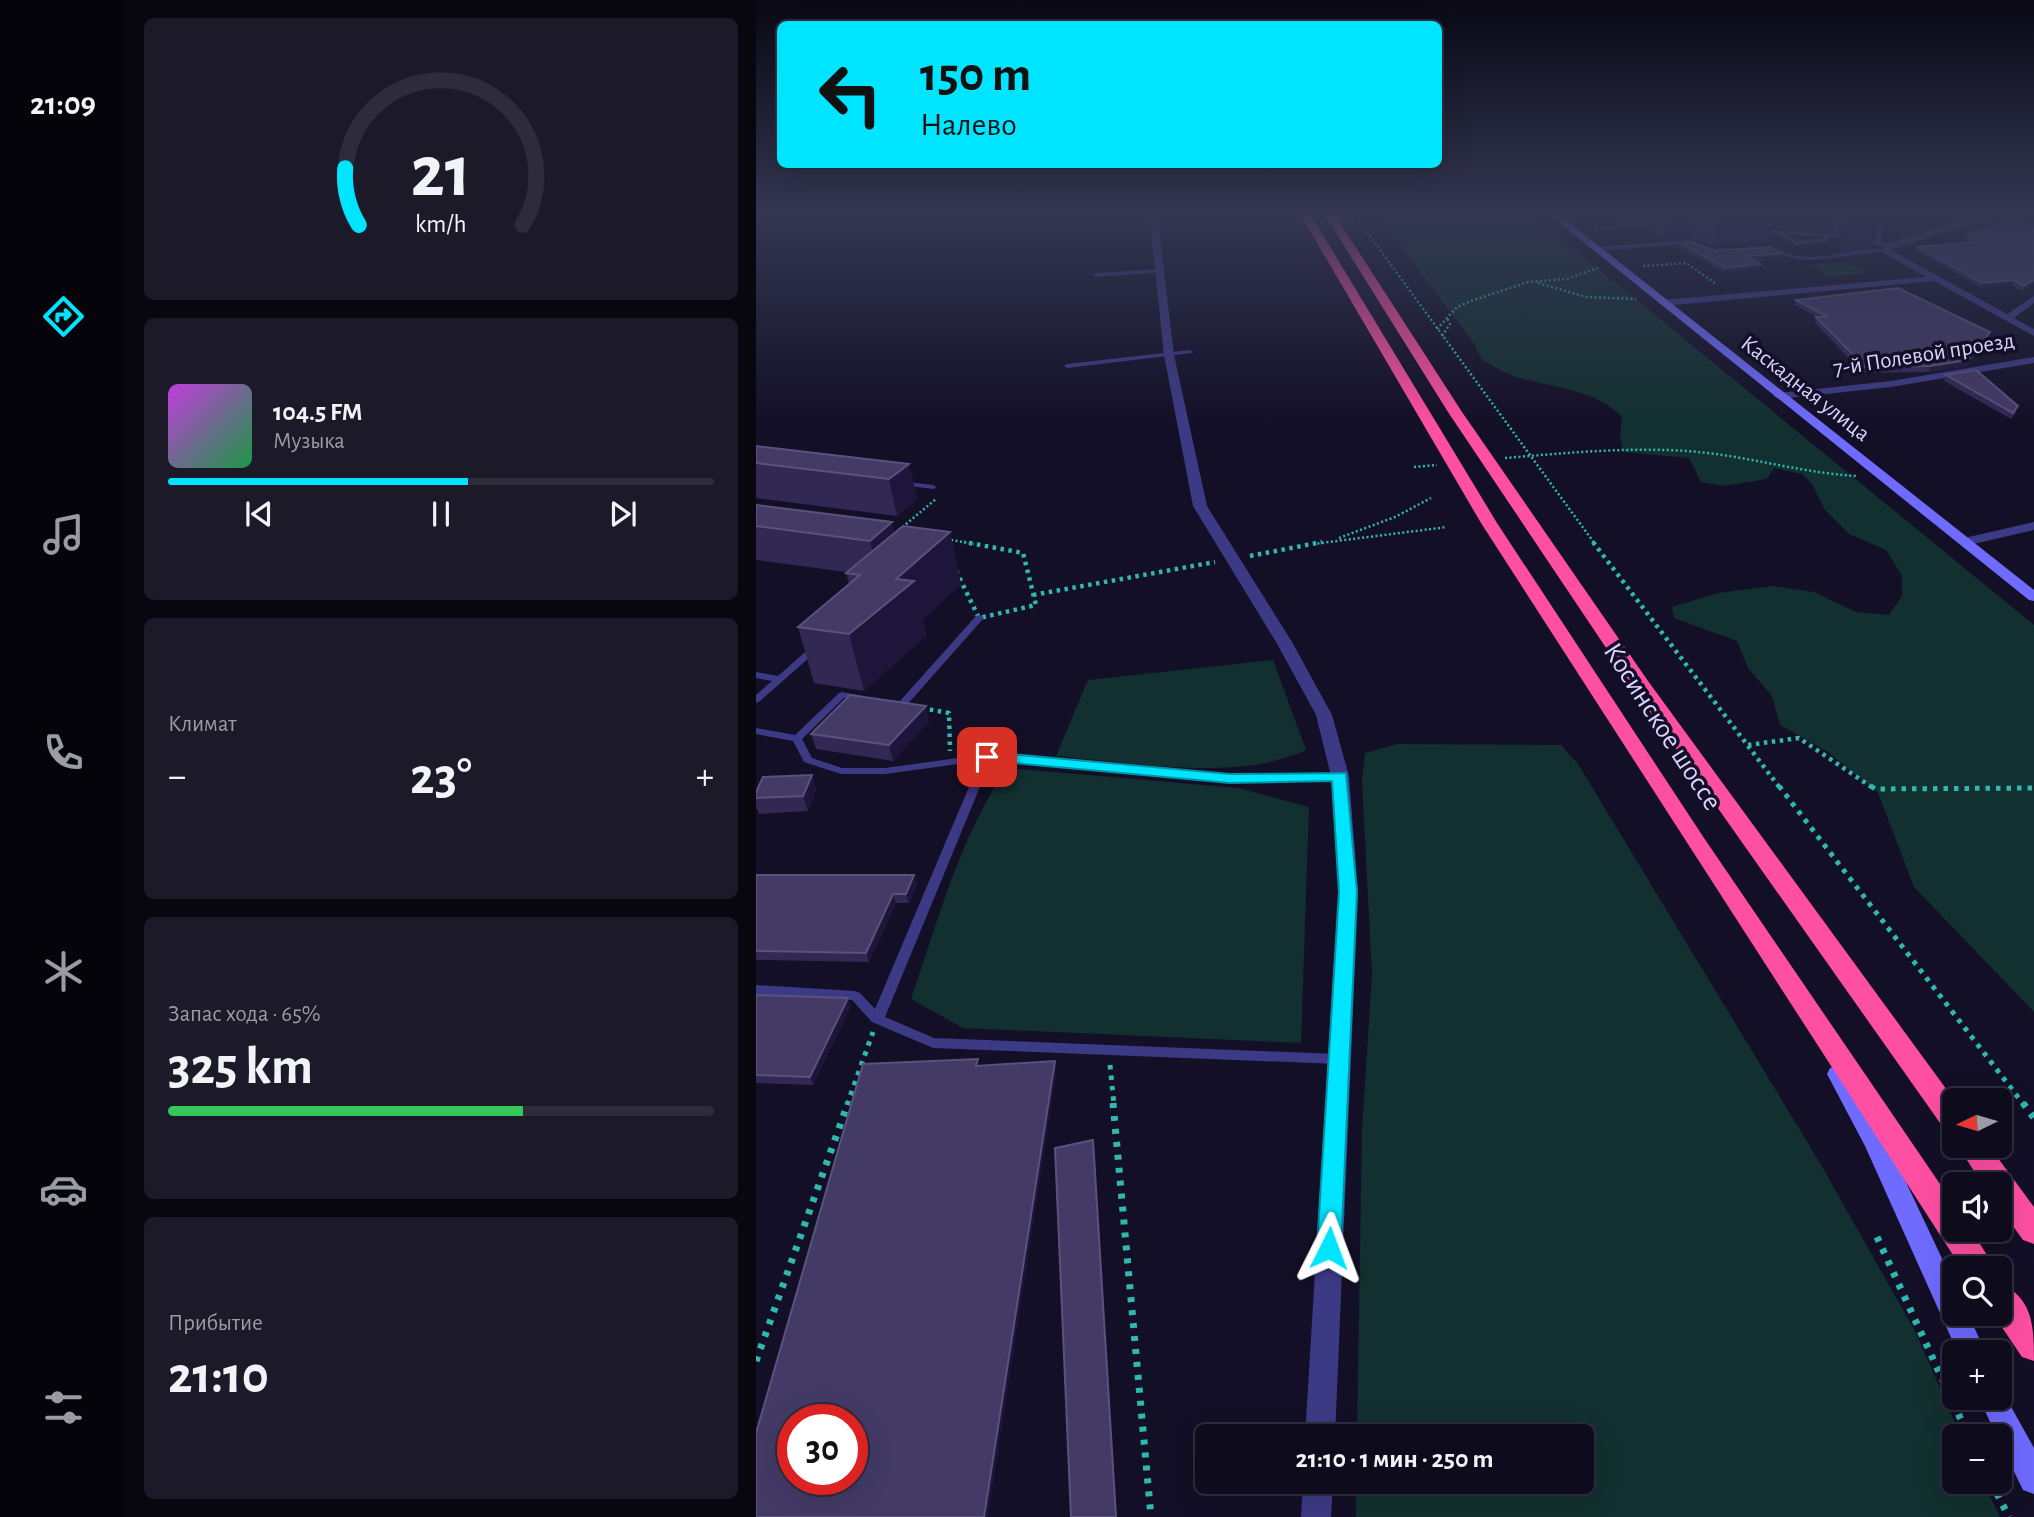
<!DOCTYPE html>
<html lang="ru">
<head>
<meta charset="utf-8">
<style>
  body { margin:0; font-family:"Alegreya Sans",sans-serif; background:#1c1929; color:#f1f3f6; height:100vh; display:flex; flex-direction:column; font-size:26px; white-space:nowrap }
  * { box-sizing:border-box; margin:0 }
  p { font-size:23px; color:#9b9ba3 }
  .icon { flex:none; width:38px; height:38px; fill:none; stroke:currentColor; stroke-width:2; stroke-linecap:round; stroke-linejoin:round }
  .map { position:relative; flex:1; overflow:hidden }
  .panel { display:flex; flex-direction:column; gap:18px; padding:18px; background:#08060f; width:630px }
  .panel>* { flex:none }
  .hud { position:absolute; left:21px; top:21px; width:665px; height:147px; border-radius:10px; box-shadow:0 7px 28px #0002,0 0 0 2px #2e2b3b; background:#00e5ff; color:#111; overflow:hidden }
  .needle { width:46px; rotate:265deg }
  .buttons { position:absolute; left:1186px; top:1088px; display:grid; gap:14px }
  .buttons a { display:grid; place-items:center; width:70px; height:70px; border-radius:10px; background:#0e0b1c; box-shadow:0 7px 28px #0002,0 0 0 2px #2e2b3b; font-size:35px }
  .speed { position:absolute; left:21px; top:1404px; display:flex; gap:14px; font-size:35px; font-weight:700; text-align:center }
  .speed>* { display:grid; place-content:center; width:91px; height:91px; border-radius:50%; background:#0e0b1c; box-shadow:0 7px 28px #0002,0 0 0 2px #2e2b3b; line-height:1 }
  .speed .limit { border:10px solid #d22; background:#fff; color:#111 }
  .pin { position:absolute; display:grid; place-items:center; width:60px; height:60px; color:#fff; margin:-30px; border-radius:14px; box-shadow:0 4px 10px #0006 }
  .me { position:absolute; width:77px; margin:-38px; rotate:3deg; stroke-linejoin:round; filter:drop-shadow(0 0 5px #0008) }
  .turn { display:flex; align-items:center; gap:24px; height:147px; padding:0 28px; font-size:32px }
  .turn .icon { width:91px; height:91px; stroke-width:2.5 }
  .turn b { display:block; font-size:49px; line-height:60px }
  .big { font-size:52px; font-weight:700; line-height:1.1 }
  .panel .widget { flex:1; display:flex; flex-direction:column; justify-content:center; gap:10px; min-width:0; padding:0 24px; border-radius:10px; background:#1c1929 }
  .panel .dial { align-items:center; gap:0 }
  .dial svg { height:182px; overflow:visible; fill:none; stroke:#2e2b3b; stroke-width:7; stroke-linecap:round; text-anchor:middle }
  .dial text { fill:#f1f3f6; stroke:none }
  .song { display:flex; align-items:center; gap:21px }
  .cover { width:84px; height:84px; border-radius:10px; background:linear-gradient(135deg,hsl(290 70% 55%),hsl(140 70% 35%)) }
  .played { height:7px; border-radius:4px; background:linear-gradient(90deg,#00e5ff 55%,#2e2b3b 55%) }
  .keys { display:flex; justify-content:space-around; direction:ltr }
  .heat { display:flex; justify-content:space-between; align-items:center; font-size:38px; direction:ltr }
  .charge { height:10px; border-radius:5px; background:linear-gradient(90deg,#34c759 65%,#2e2b3b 0) }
  .trip { position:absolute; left:439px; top:1424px; width:399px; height:70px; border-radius:10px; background:#0e0b1c; box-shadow:0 7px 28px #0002,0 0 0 2px #2e2b3b; font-weight:700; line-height:70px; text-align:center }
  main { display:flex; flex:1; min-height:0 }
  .tab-bar { display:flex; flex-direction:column; width:126px; justify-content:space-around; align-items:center; background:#06040b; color:#9b9ba3 }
  .tab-bar .icon { width:49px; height:49px }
  .tab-bar .selected { color:#00e5ff }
  .tab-bar b { font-size:32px; color:#f1f3f6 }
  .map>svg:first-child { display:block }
  .green { fill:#12302f }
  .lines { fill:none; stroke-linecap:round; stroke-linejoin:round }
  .path-far3 { stroke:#2fb8b0; stroke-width:2.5; stroke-dasharray:2 2.5; stroke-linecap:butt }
  .path-far2 { stroke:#2fb8b0; stroke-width:4.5; stroke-dasharray:3.5 4.5; stroke-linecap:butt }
  .path-far1 { stroke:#2fb8b0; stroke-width:5; stroke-dasharray:4.5 6; stroke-linecap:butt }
  .path { stroke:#2fb8b0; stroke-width:7; stroke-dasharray:5 8; stroke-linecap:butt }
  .lane { fill:#3d3a85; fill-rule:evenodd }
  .street { fill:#3d3a85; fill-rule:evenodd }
  .secondary { fill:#6f6bff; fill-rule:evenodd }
  .highway { fill:#ff4fa3; fill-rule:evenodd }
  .wall { fill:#312854 }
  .shaded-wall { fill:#1d163a }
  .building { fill:#433a66; stroke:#5a527e; stroke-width:2; fill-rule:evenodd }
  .route { fill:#00e5ff; stroke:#0095a6; stroke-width:2 }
  .labels { text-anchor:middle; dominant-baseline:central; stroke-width:7; stroke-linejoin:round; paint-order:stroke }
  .far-street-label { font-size:23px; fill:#d9d4ff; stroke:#130f26 }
  .street-label { font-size:28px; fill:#d9d4ff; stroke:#130f26 }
</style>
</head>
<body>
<main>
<nav class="tab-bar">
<b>21:09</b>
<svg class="icon selected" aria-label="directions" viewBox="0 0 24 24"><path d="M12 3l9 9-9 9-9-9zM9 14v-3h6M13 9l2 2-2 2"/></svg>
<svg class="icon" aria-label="music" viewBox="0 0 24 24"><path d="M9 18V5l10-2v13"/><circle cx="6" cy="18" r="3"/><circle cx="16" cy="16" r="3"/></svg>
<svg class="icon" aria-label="phone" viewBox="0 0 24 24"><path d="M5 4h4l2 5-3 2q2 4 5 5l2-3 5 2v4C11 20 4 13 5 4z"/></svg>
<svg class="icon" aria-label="climate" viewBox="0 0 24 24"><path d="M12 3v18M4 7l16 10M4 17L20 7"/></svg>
<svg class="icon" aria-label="car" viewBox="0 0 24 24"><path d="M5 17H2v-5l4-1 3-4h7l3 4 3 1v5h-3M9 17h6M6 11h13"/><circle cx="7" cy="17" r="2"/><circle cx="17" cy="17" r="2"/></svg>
<svg class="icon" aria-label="filters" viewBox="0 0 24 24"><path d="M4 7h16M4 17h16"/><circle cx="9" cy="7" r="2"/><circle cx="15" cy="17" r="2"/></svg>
</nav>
<section class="panel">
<div class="widget dial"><svg viewBox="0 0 100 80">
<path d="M14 69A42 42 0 1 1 86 69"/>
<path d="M14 69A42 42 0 0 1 8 44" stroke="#00e5ff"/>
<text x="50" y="56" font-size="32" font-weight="700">21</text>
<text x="50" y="72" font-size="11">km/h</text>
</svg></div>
<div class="widget">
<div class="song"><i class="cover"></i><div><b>104.5 FM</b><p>Музыка</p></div></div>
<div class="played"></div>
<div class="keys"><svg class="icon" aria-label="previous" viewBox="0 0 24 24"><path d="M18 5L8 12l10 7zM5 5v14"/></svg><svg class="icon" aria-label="pause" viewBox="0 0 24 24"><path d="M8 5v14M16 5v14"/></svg><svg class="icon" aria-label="next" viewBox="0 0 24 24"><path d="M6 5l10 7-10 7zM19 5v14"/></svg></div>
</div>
<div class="widget"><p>Климат</p>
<div class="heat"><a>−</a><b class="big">23°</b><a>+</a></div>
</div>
<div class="widget"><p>Запас хода · 65%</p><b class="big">325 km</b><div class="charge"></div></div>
<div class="widget"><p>Прибытие</p><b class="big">21:10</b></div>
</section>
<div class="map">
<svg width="1278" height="1517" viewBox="0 0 1278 1517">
  <rect width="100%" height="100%" fill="#130f26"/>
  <path class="green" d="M669 212H773L1278 625V1012L1158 887 1122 793 1072 752 1024 725 1016 696 992 668 981 641 918 618 916 607 962 593 1017 586 1058 592 1100 612 1133 615 1146 596V576L1130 550 1093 534 1069 510 1056 484 1046 474 1018 468 1011 479 968 486 945 482 933 458 867 452 864 435 866 417C838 387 792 388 755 375 745 371 736 365 726 360L719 345 634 232 623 221 659 217Z
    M1092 262 1112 273 1074 277 1055 265Z
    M517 660 550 750C478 783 377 762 300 756L332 680Z
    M641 744 805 745 822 764 1064 1163 1160 1333 1205 1437H1199V1482H1227L1244 1517H600V1482H826V1437H601L606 1130 616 975 606 781 609 753Z
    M251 768 482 788 553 807 545 1043 207 1028 155 999C182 921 204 836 251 768Z"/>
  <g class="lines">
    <path class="path-far3" d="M838 212 897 222
      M885 212 898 218
      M603 221 839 544
      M839 229 900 224
      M887 266 930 263 959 283
      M782 283 830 297 880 299
      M681 329 701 307 715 301 772 282 810 279 842 268
      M686 336 694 324 691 318
      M749 458C810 453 871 447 931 451 989 455 1044 473 1101 476
      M658 467 681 465
      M143 530 180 499
      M583 538 639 517 675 498
      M187 544 184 538 218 544
      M557 544 691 527"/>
    <path class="path-far2" d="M186 542 223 618 280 605 267 553 208 542
      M837 542 1024 788
      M494 556 566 542
      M277 595 459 562
      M166 708 193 713 194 751
      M992 745 1043 738 1117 788"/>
    <path class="path-far1" d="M1023 786 1268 1105
      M1115 786 1119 789 1278 788
      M354 1065 358 1105
      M91 1105 117 1032"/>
    <path class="path" d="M357 1103 395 1517
      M1267 1103 1278 1118
      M1121 1237 1213 1437
      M0 1361 92 1103
      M1235 1482 1253 1517"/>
    <path class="lane" d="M595 212H601L587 221 584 228H580L583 219Z
      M1081 221 1126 225 1125 242 1134 246 1131 248 1101 239 1072 237 1073 240 1070 242 1040 245 1021 234 999 231 1002 229 1078 234V223ZM1083 225 1121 227 1120 241 1101 235 1083 234ZM1029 234 1067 236V239L1041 241Z
      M934 240 959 249 974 248 977 250 958 253 933 244 840 251 837 249 840 247Z
      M994 246C1015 246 1034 257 1055 257 1078 257 1112 244 1133 251L1057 260 1040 259 1010 250 992 249Z
      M406 269 409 271 408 272 340 277 337 275 340 273Z
      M434 350 437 352 436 353 311 368 308 366 311 364Z
      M142 481 177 485 181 487 177 489 145 485H142Z
      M223 615 226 616 228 618 226 620 150 706 130 704 129 702 130 700 144 701 220 616Z
      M59 645 64 648 62 650 3 702 0 703V695L16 681 0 678V672L22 676 56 646Z
      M86 692 107 696 109 698 104 701 88 698 46 739 56 758 86 768H129L231 754 474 775 584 773 589 776 584 779 474 781 235 760 129 1017 178 1038 582 1054 587 1055 589 1059 587 1063 582 1064 177 1048 116 1022 96 1000 0 995V985L99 991 104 993 119 1009 224 761 129 774H85L48 762 37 741 0 734V728L39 735 83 693Z"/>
    <path class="street" d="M393 212H401L418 355 451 506 536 642 576 715 593 776 602 892 579 1437H549L582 892 575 776 560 715 520 642 437 506 408 355Z
      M1237 212H1251L1135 250 1251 314 1278 296V303L1258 318 1278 329V336L1178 281 907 306 902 303 907 300 1170 277 1127 253 1128 244Z
      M1278 357V363L1135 387 1023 399 1017 396 1023 393 1135 381Z
      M1278 522V530L1209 546 1202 542 1204 539Z
      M547 1482H577L575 1517H545Z"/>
    <path class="secondary" d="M790 212H800L1278 590V601L1273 600Z
      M1082 1065 1090 1068 1132 1144 1199 1286V1314H1212L1230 1353H1202L1109 1146 1071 1074 1074 1068Z
      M1244 1387 1278 1448V1494L1267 1490 1244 1443V1437H1241L1223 1398H1244Z"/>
    <path class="highway" d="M543 212H553L741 523 948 838 1199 1206V1230H1215L1240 1269H1206L725 523Z
      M567 212H577L706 412 892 681 1199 1101V1133L1189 1130 875 685 692 412Z
      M1202 1146H1233L1278 1207V1244L1267 1240 1244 1208V1185H1227Z
      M1244 1284C1278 1297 1278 1330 1278 1361L1266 1357 1237 1314H1244Z"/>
  </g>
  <path class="wall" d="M896 212H1018L1013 242 959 246 935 238 908 239 894 231Z
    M1278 227V284L1266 291 1256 285 1226 288 1161 251 1162 247 1219 242 1210 239 1211 235Z
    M924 243 959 251 1026 258 999 261 1003 269 969 273 923 247Z
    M1040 300 1234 332 1233 338 1211 366 1173 372 1107 373 1059 323 1060 317H1062L1039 305Z
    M1190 375 1260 412 1255 419 1188 381Z
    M0 446 153 464 161 499 141 516 0 498Z
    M0 505 138 533 194 532 205 584 167 620 170 636 108 691 58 683 42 627 93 584 90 573V572L0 560Z
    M173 721 137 761 60 749 55 734Z
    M56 775 60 790 52 811 3 814 0 806V792Z
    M0 875H158L161 884 153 903H140L113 962 0 960Z
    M0 995 95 1006 57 1085 0 1083Z"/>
  <path class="shaded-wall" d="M911 212H938L935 238 908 239Z
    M964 212H1018L1013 242 959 246Z
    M1090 212H1123L1117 248 1083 251Z
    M1027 253 1026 258 990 261 991 256Z
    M1004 264 1003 269 969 273 970 268Z
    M1258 280 1256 285 1226 288 1227 283Z
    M1278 280V284L1266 291 1267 286Z
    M1234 332 1233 338 1211 366 1173 372 1174 366Z
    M153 464 161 499 141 516 133 479Z
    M136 522 144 557 122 576 114 541Z
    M194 532 205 584 167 620 170 636 108 691 93 634 140 579Z
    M170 706 173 721 137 761 133 745Z
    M56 775 60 790 52 811 47 796Z
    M158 875 161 884 153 903 150 894Z
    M137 894 140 903 113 962 110 953Z
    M92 998 95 1006 57 1085 54 1077Z
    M299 1061 301 1069 232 1517H228Z
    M337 1140 339 1148 361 1517H360Z"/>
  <path class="building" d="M1252 221 1278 227V280L1267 286 1258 280 1227 283 1162 247 1232 241 1211 235Z
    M933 242 959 251 1013 247 1027 253 991 256 1004 264 970 268 924 243Z
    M1142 288 1234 332 1212 360 1174 366 1109 367 1060 317H1072L1040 300Z
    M1220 370 1262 406 1257 413 1190 375Z
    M0 446 153 464 133 479 0 463Z
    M0 505 136 522 114 541 0 526Z
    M147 526 194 532 140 579 158 581 93 634 42 627 104 575 90 573Z
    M94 695 170 706 133 745 55 734Z
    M56 775 47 796 0 798V792L7 777Z
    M0 875H158L150 894H137L110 953 0 951Z
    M0 995 92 998 54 1077 0 1075Z
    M222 1059 220 1066 299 1061 228 1517H0V1433L107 1064ZM37 1419H96V1479H37Z
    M337 1140 360 1517H315L299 1148Z"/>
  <linearGradient id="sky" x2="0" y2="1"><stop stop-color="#0a0815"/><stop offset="0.5" stop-color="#333752"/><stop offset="1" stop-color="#333752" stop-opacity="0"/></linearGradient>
  <rect width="1278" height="425" fill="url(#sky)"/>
  <path class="route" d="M231 752 474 774 590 773 601 892 585 1248 581 1255 573 1258 564 1255 561 1248 583 892 576 781 474 783 225 760V754Z"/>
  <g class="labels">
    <g class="far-street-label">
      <text transform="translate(1168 355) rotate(-9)">7-й Полевой проезд</text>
      <text transform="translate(1049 389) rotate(38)">Каскадная улица</text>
    </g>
    <g class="street-label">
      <text transform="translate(906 727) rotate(57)">Косинское шоссе</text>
    </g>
  </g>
</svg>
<div class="buttons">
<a><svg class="needle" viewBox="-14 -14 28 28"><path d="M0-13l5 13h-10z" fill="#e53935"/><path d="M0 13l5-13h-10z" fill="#9b9ba3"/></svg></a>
<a><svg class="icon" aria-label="sound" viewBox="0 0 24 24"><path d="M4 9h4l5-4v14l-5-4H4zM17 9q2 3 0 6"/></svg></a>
<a><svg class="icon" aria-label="search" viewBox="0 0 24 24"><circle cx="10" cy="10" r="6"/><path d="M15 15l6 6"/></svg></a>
<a>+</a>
<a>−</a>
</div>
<div class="speed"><div class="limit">30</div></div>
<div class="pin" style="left:231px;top:757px;background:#d93025"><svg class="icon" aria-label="arrive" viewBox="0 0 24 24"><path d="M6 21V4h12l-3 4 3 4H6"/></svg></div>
<svg class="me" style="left:573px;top:1248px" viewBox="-20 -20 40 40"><path d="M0-17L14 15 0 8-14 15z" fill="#00e5ff" stroke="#fff" stroke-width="4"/></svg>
<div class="trip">21:10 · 1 мин · 250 m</div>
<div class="hud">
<div class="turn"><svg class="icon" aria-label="left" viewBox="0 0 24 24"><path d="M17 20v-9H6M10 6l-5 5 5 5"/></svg><div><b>150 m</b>Налево</div></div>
</div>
</div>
</main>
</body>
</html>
